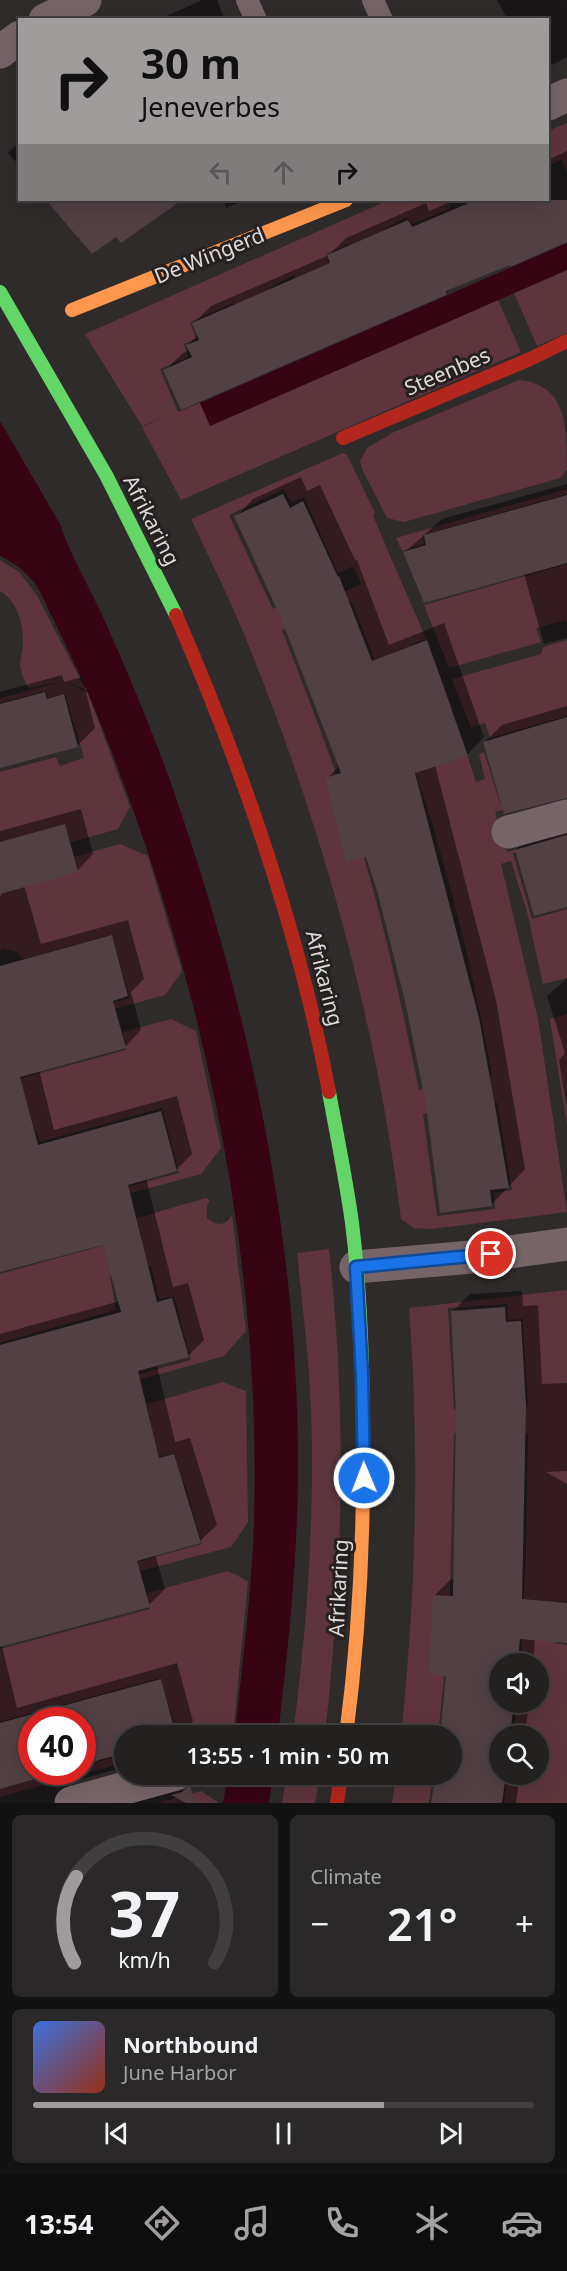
<!DOCTYPE html>
<html lang="en">
<head>
<meta charset="utf-8">
<style>
  body { margin:0; font-family:"Noto Sans",sans-serif; background:#2b2829; color:#f1f3f6; height:100vh; display:flex; flex-direction:column; font-size:22px; white-space:nowrap }
  * { box-sizing:border-box; margin:0 }
  p { font-size:20px; color:#a3a3a5 }
  .icon { flex:none; width:33px; height:33px; fill:none; stroke:currentColor; stroke-width:2; stroke-linecap:round; stroke-linejoin:round }
  .map { position:relative; height:1803px; overflow:hidden }
  .side { display:flex; flex-direction:column; gap:12px; padding:12px; background:#131212; flex:1 }
  .side>* { flex:none }
  .hud { position:absolute; left:18px; top:18px; width:531px; height:183px; border-radius:0px; box-shadow:0 6px 24px #0002,0 0 0 2px #403e3e; background:#a19c9c; color:#111; overflow:hidden }
  .controls { position:absolute; left:489px; top:1653px; display:grid; gap:12px }
  .controls a { display:grid; place-items:center; width:60px; height:60px; border-radius:50%; background:#232020; box-shadow:0 6px 24px #0002,0 0 0 2px #403e3e; font-size:30px }
  .speed { position:absolute; left:18px; top:1707px; display:flex; gap:12px; font-size:30px; font-weight:700; text-align:center }
  .speed>* { display:grid; place-content:center; width:78px; height:78px; border-radius:50%; background:#232020; box-shadow:0 6px 24px #0002,0 0 0 2px #403e3e; line-height:1 }
  .speed .limit { border:9px solid #d22; background:#fff; color:#111 }
  .pin { position:absolute; display:grid; place-items:center; width:51px; height:51px; color:#fff; margin:-26px; border:3px solid #fff; border-radius:50%; box-shadow:0 2px 6px #0007 }
  .me { position:absolute; width:66px; margin:-33px; rotate:359deg; stroke-linejoin:round; filter:drop-shadow(0 0 4px #0008) }
  .turn { display:flex; align-items:center; gap:21px; height:126px; padding:0 24px; font-size:27px }
  .turn .icon { width:78px; height:78px; stroke-width:2.5 }
  .turn b { display:block; font-size:42px; line-height:51px }
  .lanes { display:flex; align-items:center; height:57px; padding:0 24px; background:#0003; justify-content:center; gap:30px; direction:ltr }
  .lanes .off { opacity:.35 }
  .big { font-size:45px; font-weight:600; line-height:1.1 }
  .side .tile { flex:1; display:flex; flex-direction:column; justify-content:center; gap:9px; min-width:0; padding:0 21px; border-radius:9px; background:#2b2829 }
  .side .dial { align-items:center; gap:0 }
  .dial svg { height:156px; overflow:visible; fill:none; stroke:#403e3e; stroke-width:7; stroke-linecap:round; text-anchor:middle }
  .dial text { fill:#f1f3f6; stroke:none }
  .song { display:flex; align-items:center; gap:18px }
  .cover { width:72px; height:72px; border-radius:9px; background:linear-gradient(135deg,hsl(220 70% 55%),hsl(10 70% 35%)) }
  .played { height:6px; border-radius:3px; background:linear-gradient(90deg,#a19c9c 70%,#403e3e 70%) }
  .keys { display:flex; justify-content:space-around; direction:ltr }
  .heat { display:flex; justify-content:space-between; align-items:center; font-size:33px; direction:ltr }
  .side .tiles { flex:1; display:grid; gap:12px; grid-template-columns:1fr 1fr }
  .tile:last-child { grid-column:span 2 }
  .trip { position:absolute; left:114px; top:1725px; width:348px; height:60px; border-radius:30px; background:#232020; box-shadow:0 6px 24px #0002,0 0 0 2px #403e3e; font-weight:600; line-height:60px; text-align:center }
  .dock { display:flex; height:96px; justify-content:space-around; align-items:center; background:#0e0d0d; color:#a3a3a5 }
  .dock .icon { width:42px; height:42px }
  .dock .selected { color:#a19c9c }
  .dock b { font-size:27px; color:#f1f3f6 }
  .map>svg:first-child { display:block }
  .green { fill:#5e353d; fill-rule:evenodd }
  .water { fill:#370414 }
  .shadow { fill:#0007; fill-rule:evenodd }
  .building { fill:#514044 }
  .lines { fill:none; stroke-linecap:round; stroke-linejoin:round }
  .lane { stroke:#766568; stroke-width:22 }
  .street { stroke:#766568; stroke-width:33 }
  .fast { stroke:#63d668; stroke-width:14 }
  .slow { stroke:#ff974d; stroke-width:14 }
  .jam { stroke:#b3261e; stroke-width:14 }
  .route-casing { stroke:#114b97; stroke-width:15 }
  .route { stroke:#1a73e8; stroke-width:10 }
  .labels { text-anchor:middle; dominant-baseline:central; stroke-width:6; stroke-linejoin:round; paint-order:stroke }
  .street-label { font-size:21px; fill:#ded9d9; stroke:#272021 }
</style>
</head>
<body>
<div class="map">
<svg width="567" height="1803" viewBox="0 0 567 1803">
  <rect width="100%" height="100%" fill="#2f2b2b"/>
  <path class="green" d="M567 123V171L561 160 548 166V131Z
    M389 200H447L451 208 413 224 407 217 386 228 387 236 353 251 349 244 326 254 340 290 300 293 294 275 269 288 281 317 240 319 233 303 190 322 196 339 184 344 188 357 160 369 178 412 200 403 211 425 498 300 521 352 181 500 142 427 165 417 142 426 85 334Z
    M567 270V333L537 346 514 293Z
    M519 380C567 385 567 426 567 470L560 478 404 522 387 518 362 469 360 461 367 448 394 432Z
    M343 453 347 455 375 513 373 516 426 639 412 644 420 668 422 669 436 664 452 708 432 716 443 746 462 739 476 782 485 779 479 754 484 752 501 806 567 787V792L495 812 507 852 567 834V837L513 853 532 919 567 909V978L543 984 527 912 511 861 501 864 538 1019 567 1212 431 1229 414 1228 401 1219C376 1018 321 822 244 634 228 595 209 558 191 519ZM284 489 291 502 304 497 338 573 353 566 361 584 334 597 338 607 352 602C380 674 409 746 431 820 456 904 477 990 492 1076L479 1079 483 1104 497 1102 512 1190 494 1193 495 1209 437 1216 423 1114 445 1110 442 1086 419 1090C403 1011 386 932 363 854 339 778 311 704 282 630L302 622 293 600 273 609 229 515Z
    M567 489V494L423 535 424 544 402 551 396 538Z
    M0 560 19 572 36 594 86 690 67 683 88 693 130 807 118 829 0 862V772L56 757 60 766 84 758 65 693 48 698 46 691 0 703V698L64 681 28 688C25 681 21 673 20 665 20 659 22 652 23 646 24 625 18 602 0 591Z
    M567 564V623L566 620 536 628 541 642 449 668 424 605Z
    M567 640V716L490 738 485 723 471 728 452 679 541 654 543 647Z
    M120 844 148 856 182 971 165 995 0 1040V1033L130 998 112 935 23 959 17 952 3 949 0 951V877Z
    M567 1014V1125L550 1019Z
    M171 1019 196 1031 221 1148 201 1174 0 1229V1221L179 1173 162 1108 40 1142 36 1131 0 1141V1084L126 1050 123 1032Z
    M206 1198 210 1200 207 1206V1218C216 1226 227 1227 232 1214L246 1331 224 1356 0 1419V1412L191 1360 174 1296 159 1299 151 1266 110 1276 116 1310 0 1343V1274L141 1235 137 1218Z
    M329 1249C347 1414 343 1571 325 1735H293C307 1628 315 1517 311 1408 309 1356 302 1304 297 1253Z
    M567 1290V1602L557 1601 555 1643 567 1645V1803H504L507 1775 538 1774V1736L513 1735 517 1703 538 1702V1664L520 1663 526 1559 528 1434 513 1431V1408L528 1407 523 1319 508 1320 507 1304 448 1308 454 1409 476 1410 475 1431 454 1433 449 1629 438 1735 401 1736C416 1591 420 1454 409 1308Z
    M223 1382 246 1391 248 1522 231 1547 0 1608V1600L202 1544 185 1483H182L174 1453 119 1467 81 1439 151 1421 147 1404Z
    M228 1571 248 1581 233 1734 178 1735 160 1678 0 1722V1649L150 1609 147 1593Z
    M124 1754V1763L0 1797V1788L61 1772H82L83 1766Z
    M287 1775H320L315 1803H282Z
    M396 1775H433L429 1803H392Z
    M201 1791 219 1803H157Z"/>
  <path class="water" d="M567 243V270L210 426 200 403Z
    M0 421 60 524C70 555 88 584 102 615 128 672 152 730 173 789 250 1010 300 1245 298 1479 297 1565 288 1650 278 1735H235C242 1664 252 1592 254 1520 262 1250 200 971 100 722 86 687 70 654 54 621 47 608 42 593 34 582 25 571 13 562 0 556Z
    M228 1775H273L269 1803H223Z"/>
  <path class="shadow" d="M202 0H217L225 20H158Z
    M497 0H567V57L552 65 548 56V20H508Z
    M20 141V166L8 153Z
    M567 151V240L453 286 446 293 165 370 183 353 190 350 188 345 198 335 193 324 211 306 329 255 346 238 426 203 429 211 455 200H548V160Z
    M48 200H180L121 240 117 235 92 252Z
    M223 200H246L226 208Z
    M301 477 307 491 320 485 355 560H357L389 645 444 623 484 737 467 755 435 765 496 1000 525 1169 491 1205 406 1000 379 894 367 855 327 779 340 765 283 618 236 517 253 499Z
    M567 484V638L544 644 524 574 405 552 442 519Z
    M62 675 64 682 82 677 95 728 78 745 0 767V692Z
    M567 706V796L485 742 502 725Z
    M81 809 93 854 77 871 24 885 41 944 128 920 144 979 131 992 141 1030 125 1047 39 1070 54 1130 177 1096 192 1154 176 1170 146 1178 173 1287 188 1283 204 1340 188 1356 157 1366 175 1442 190 1438 217 1525 200 1541 155 1554 165 1589 149 1605 2 1646 17 1708 177 1663 193 1721 179 1736H124V1767L69 1783 68 1791 79 1803H0V1334L120 1301 105 1243 0 1271V897L4 890 0 891V831ZM32 1720H82V1772H32Z
    M567 824V905L516 850 533 833Z
    M567 978V1110L559 1060 565 1053 547 996Z
    M522 1291 523 1306 538 1305 542 1384 567 1383V1471L546 1472 567 1484V1642L535 1639 533 1664H500V1702H529L525 1736H500V1774H520L516 1803H433L452 1774 448 1674 434 1596 451 1579H454L458 1414 453 1311 470 1294Z
    M180 1781 186 1803H102Z"/>
  <path class="building" d="M46 200H182L121 243 116 237 92 254Z
    M476 200H567V242L510 267V265L446 291V295L425 304 181 410 163 370 192 357 186 345 199 340 192 323 330 263 327 255 408 220 412 227Z
    M283 494 290 508 303 501 338 577 339 576 372 661 427 640 468 756 415 773 479 1018 495 1106 509 1188 490 1190 492 1206 440 1213 426 1105 405 1001 378 894 366 857 346 863 325 778 341 773 281 618 234 516Z
    M567 495V563L424 603 403 552 426 545 424 535Z
    M45 692 47 699 64 694 78 747 0 768V704Z
    M567 717V798L504 814 483 742Z
    M65 824 78 872 0 894V842Z
    M567 835V907L534 916 515 850Z
    M112 935 128 996 113 1001 126 1048 20 1077 38 1145 161 1111 177 1171 128 1185 157 1302 172 1298 189 1357 138 1371 159 1458 174 1454 201 1543 137 1561 150 1607 0 1647V1345L121 1312 103 1245 0 1272V966Z
    M505 1307 506 1322 521 1321 526 1406 522 1599 567 1603V1643L520 1639 518 1664H500V1702H514L510 1736H500V1774H506L502 1803H431L436 1774H452V1736H440L446 1676 429 1674 433 1595 453 1596 456 1414 451 1311Z
    M161 1679 176 1736H124V1753L82 1765V1720H32V1772H59L0 1789V1723Z
    M190 1785 195 1803H186L171 1795 182 1792Z"/>
  <g class="lines">
    <path class="lane" d="M247 0 256 20
      M373 0 382 20"/>
    <path class="street" d="M45 20 85 0
      M0 52 20 37
      M548 104 567 95
      M508 832 567 816
      M356 1267 472 1257 567 1244
      M71 1803 176 1774"/>
    <path class="fast" d="M0 292 106 475 176 615
      M329 1092C337 1136 346 1179 352 1223 361 1294 363 1367 363 1439"/>
    <path class="slow" d="M72 310 346 200
      M346 1736C359 1637 364 1538 363 1439"/>
    <path class="jam" d="M343 438 530 359 567 341
      M176 615C243 769 298 927 329 1092
      M337 1803 341 1774"/>
  </g>
  <g class="lines">
    <g class="route-casing">
      <path id="route" d="M364 1478 362 1374 356 1267 491 1254"/>
    </g>
    <use href="#route" class="route"/>
  </g>
  <g class="labels">
    <g class="street-label">
      <text transform="translate(209 255) rotate(-22)">De Wingerd</text>
      <text transform="translate(447 371) rotate(-23)">Steenbes</text>
      <text transform="translate(152 520) rotate(63)">Afrikaring</text>
      <text transform="translate(325 978) rotate(76)">Afrikaring</text>
      <text transform="translate(338 1588) rotate(-87)">Afrikaring</text>
    </g>
  </g>
</svg>
<div class="controls">
<a><svg class="icon" aria-label="sound" viewBox="0 0 24 24"><path d="M4 9h4l5-4v14l-5-4H4zM17 9q2 3 0 6"/></svg></a>
<a><svg class="icon" aria-label="search" viewBox="0 0 24 24"><circle cx="10" cy="10" r="6"/><path d="M15 15l6 6"/></svg></a>
</div>
<div class="speed"><div class="limit">40</div></div>
<div class="pin" style="left:491px;top:1254px;background:#d93025"><svg class="icon" aria-label="arrive" viewBox="0 0 24 24"><path d="M6 21V4h12l-3 4 3 4H6"/></svg></div>
<svg class="me" style="left:364px;top:1478px" viewBox="-20 -20 40 40"><circle r="17" fill="#1a73e8" stroke="#fff" stroke-width="3"/><path d="M0-11L8 9 0 5-8 9z" fill="#fff"/></svg>
<div class="trip">13:55 · 1 min · 50 m</div>
<div class="hud">
<div class="turn"><svg class="icon" aria-label="right" viewBox="0 0 24 24"><path d="M7 20v-9h11M14 6l5 5-5 5"/></svg><div><b>30 m</b>Jeneverbes</div></div>
<div class="lanes"><svg class="icon off" aria-label="left" viewBox="0 0 24 24"><path d="M17 20v-9H6M10 6l-5 5 5 5"/></svg><svg class="icon off" aria-label="ahead" viewBox="0 0 24 24"><path d="M12 20V5M6 11l6-6 6 6"/></svg><svg class="icon" aria-label="right" viewBox="0 0 24 24"><path d="M7 20v-9h11M14 6l5 5-5 5"/></svg></div>
</div>
</div>
<section class="side">
<div class="tiles">
<div class="tile dial"><svg viewBox="0 0 100 80">
<path d="M14 69A42 42 0 1 1 86 69"/>
<path d="M14 69A42 42 0 0 1 15 25" stroke="#a19c9c"/>
<text x="50" y="56" font-size="32" font-weight="700">37</text>
<text x="50" y="72" font-size="11">km/h</text>
</svg></div>
<div class="tile"><p>Climate</p>
<div class="heat"><a>−</a><b class="big">21°</b><a>+</a></div>
</div>
<div class="tile">
<div class="song"><i class="cover"></i><div><b>Northbound</b><p>June Harbor</p></div></div>
<div class="played"></div>
<div class="keys"><svg class="icon" aria-label="previous" viewBox="0 0 24 24"><path d="M18 5L8 12l10 7zM5 5v14"/></svg><svg class="icon" aria-label="pause" viewBox="0 0 24 24"><path d="M8 5v14M16 5v14"/></svg><svg class="icon" aria-label="next" viewBox="0 0 24 24"><path d="M6 5l10 7-10 7zM19 5v14"/></svg></div>
</div>
</div>
</section>
<nav class="dock">
<b>13:54</b>
<svg class="icon selected" aria-label="directions" viewBox="0 0 24 24"><path d="M12 3l9 9-9 9-9-9zM9 14v-3h6M13 9l2 2-2 2"/></svg>
<svg class="icon" aria-label="music" viewBox="0 0 24 24"><path d="M9 18V5l10-2v13"/><circle cx="6" cy="18" r="3"/><circle cx="16" cy="16" r="3"/></svg>
<svg class="icon" aria-label="phone" viewBox="0 0 24 24"><path d="M5 4h4l2 5-3 2q2 4 5 5l2-3 5 2v4C11 20 4 13 5 4z"/></svg>
<svg class="icon" aria-label="climate" viewBox="0 0 24 24"><path d="M12 3v18M4 7l16 10M4 17L20 7"/></svg>
<svg class="icon" aria-label="car" viewBox="0 0 24 24"><path d="M5 17H2v-5l4-1 3-4h7l3 4 3 1v5h-3M9 17h6M6 11h13"/><circle cx="7" cy="17" r="2"/><circle cx="17" cy="17" r="2"/></svg>
</nav>
</body>
</html>
